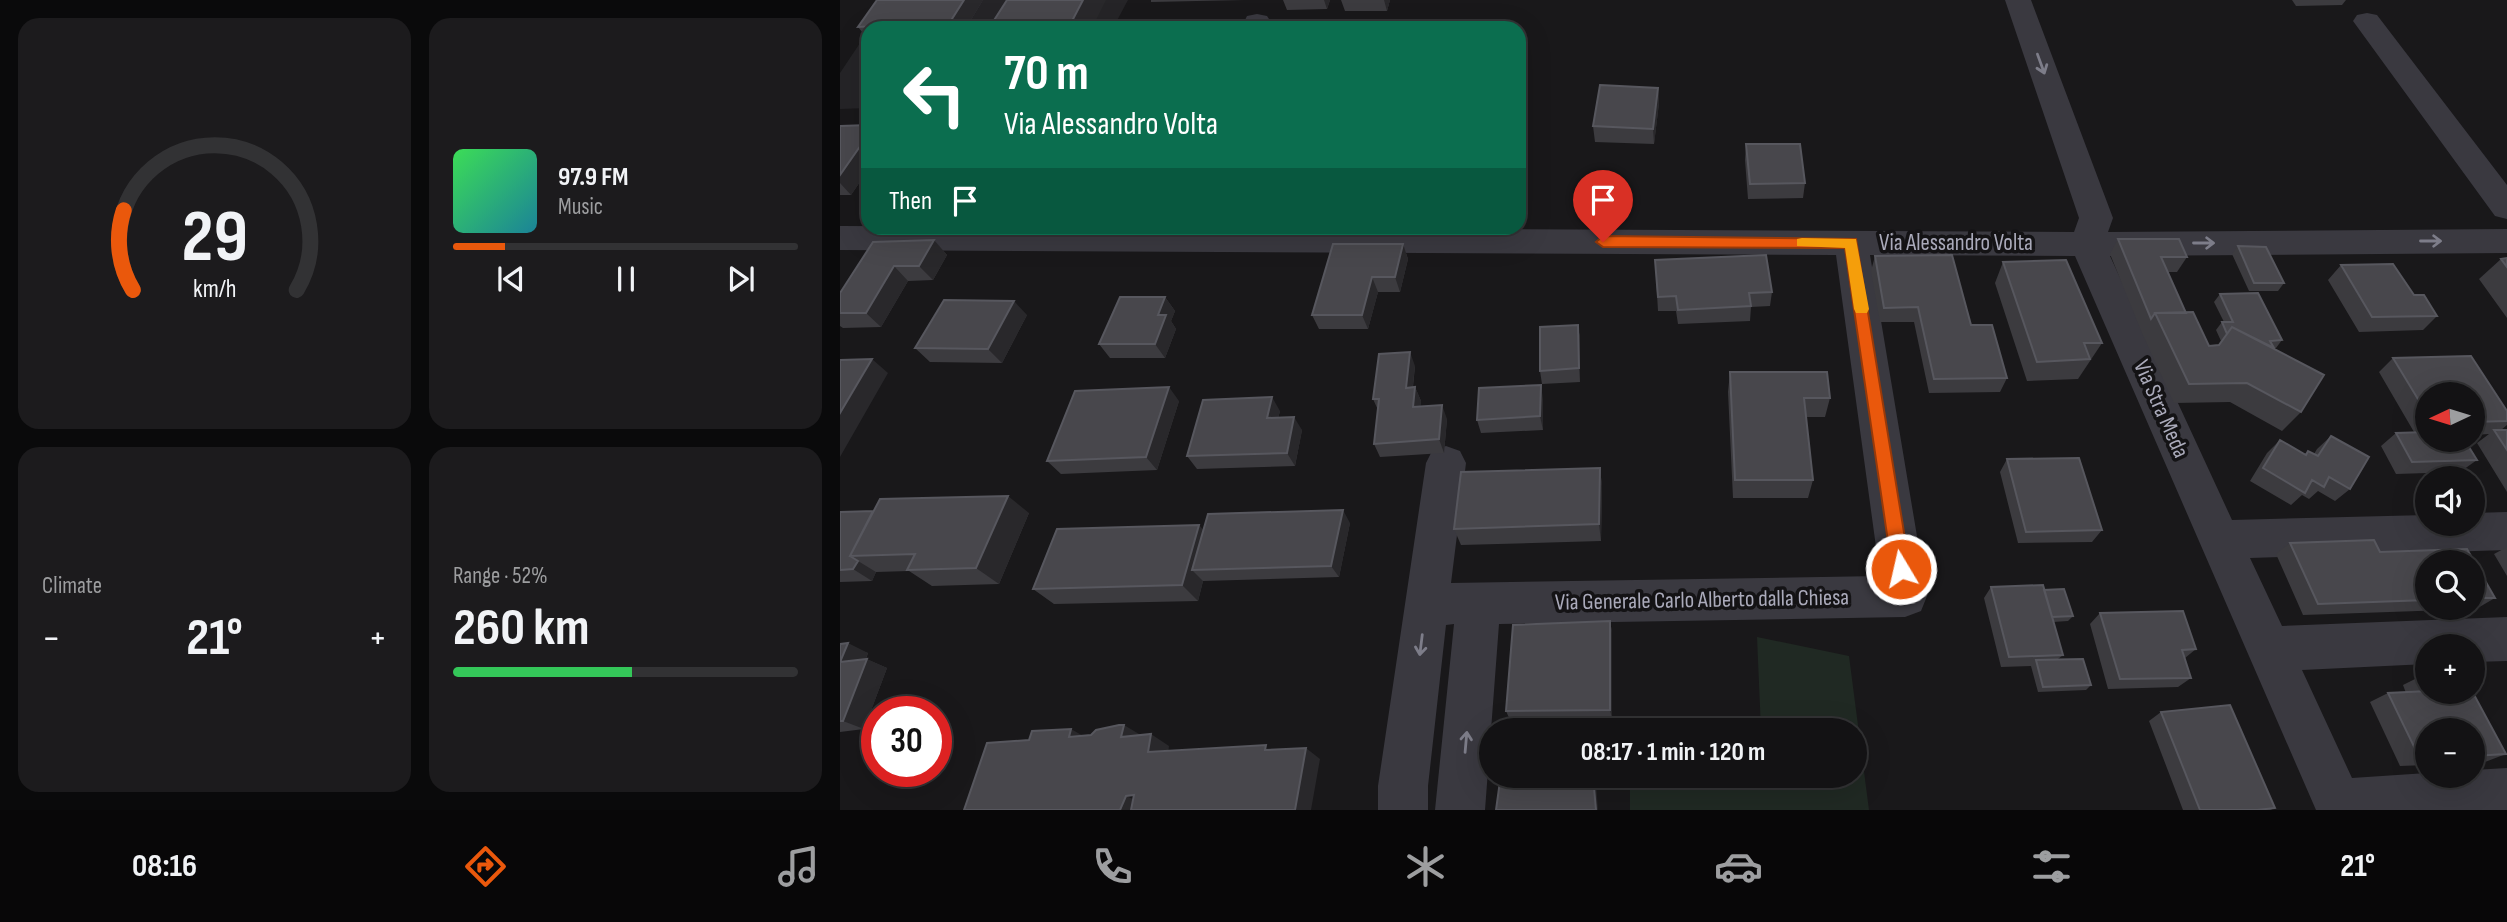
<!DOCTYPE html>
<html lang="en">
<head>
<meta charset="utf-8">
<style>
  body { margin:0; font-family:"Sofia Sans Condensed",sans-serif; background:#1c1b1d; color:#f1f3f6; height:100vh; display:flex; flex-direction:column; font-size:26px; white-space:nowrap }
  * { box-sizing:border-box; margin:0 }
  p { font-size:23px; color:#9d9ea0 }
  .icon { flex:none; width:38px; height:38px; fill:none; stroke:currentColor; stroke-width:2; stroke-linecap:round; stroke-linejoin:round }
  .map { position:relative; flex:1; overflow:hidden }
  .sheet { display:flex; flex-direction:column; gap:18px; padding:18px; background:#0a0a0b; width:840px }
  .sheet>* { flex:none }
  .banner { position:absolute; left:21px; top:21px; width:665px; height:214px; border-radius:21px; box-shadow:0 7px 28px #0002,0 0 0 2px #323234; background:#0b6e4f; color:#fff; overflow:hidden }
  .needle { width:46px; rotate:266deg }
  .controls { position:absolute; left:1575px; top:382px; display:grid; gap:14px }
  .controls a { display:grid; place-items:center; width:70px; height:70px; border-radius:50%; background:#131214; box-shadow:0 7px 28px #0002,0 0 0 2px #323234; font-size:35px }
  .speed { position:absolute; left:21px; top:696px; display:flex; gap:14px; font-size:35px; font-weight:700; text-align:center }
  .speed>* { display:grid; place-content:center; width:91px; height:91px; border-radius:50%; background:#131214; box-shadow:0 7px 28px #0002,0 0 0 2px #323234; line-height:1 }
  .speed .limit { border:10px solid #d22; background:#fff; color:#111 }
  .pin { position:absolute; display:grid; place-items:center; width:60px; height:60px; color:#fff; margin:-72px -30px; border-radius:50% 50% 50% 0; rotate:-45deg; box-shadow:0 0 7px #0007 }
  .pin .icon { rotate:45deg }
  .me { position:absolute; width:77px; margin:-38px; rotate:351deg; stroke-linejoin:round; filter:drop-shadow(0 0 5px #0008) }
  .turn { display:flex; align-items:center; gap:24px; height:147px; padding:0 28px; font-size:32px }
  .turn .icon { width:91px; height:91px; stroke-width:2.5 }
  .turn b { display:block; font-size:49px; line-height:60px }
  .then { display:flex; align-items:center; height:66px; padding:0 28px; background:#0003; gap:14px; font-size:26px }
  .big { font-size:52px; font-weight:700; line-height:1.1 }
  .sheet .widget { flex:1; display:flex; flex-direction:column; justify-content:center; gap:10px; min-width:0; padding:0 24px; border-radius:21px; background:#1c1b1d }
  .sheet .dial { align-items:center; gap:0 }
  .dial svg { height:182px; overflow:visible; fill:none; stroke:#323234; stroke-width:7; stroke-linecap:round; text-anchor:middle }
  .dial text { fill:#f1f3f6; stroke:none }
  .song { display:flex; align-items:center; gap:21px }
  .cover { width:84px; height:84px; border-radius:10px; background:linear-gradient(135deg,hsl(130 70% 55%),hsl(190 70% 35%)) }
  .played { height:7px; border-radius:4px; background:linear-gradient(90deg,#ea580c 15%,#323234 15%) }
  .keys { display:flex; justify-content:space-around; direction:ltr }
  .heat { display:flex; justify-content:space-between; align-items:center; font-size:38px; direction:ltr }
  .charge { height:10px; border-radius:5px; background:linear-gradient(90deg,#34c759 52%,#323234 0) }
  .sheet .tiles { flex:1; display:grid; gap:18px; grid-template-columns:repeat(2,1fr) }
  .trip { position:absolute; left:639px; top:718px; width:388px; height:70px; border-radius:35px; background:#131214; box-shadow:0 7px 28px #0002,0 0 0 2px #323234; font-weight:700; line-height:70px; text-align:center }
  .tabs { display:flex; height:112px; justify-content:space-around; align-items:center; background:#080708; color:#9d9ea0 }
  .tabs .icon { width:49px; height:49px }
  .tabs .current { color:#ea580c }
  .tabs b { font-size:32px; color:#f1f3f6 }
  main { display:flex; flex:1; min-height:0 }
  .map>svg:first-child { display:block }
  .built { fill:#252427 }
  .green { fill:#202923 }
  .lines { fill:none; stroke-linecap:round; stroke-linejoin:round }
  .minor { fill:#3a3940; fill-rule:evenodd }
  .wall { fill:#3c3b3f; fill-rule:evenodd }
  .shaded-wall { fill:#29282b }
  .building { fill:#48474c; stroke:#57575e; stroke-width:2 }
  .oneway { stroke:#7d7d89 }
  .route { fill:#ea580c; stroke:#983908; stroke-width:2 }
  .slow { fill:#f59e0b }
  .labels { text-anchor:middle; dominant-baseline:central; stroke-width:7; stroke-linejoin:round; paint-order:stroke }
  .street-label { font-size:23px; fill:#aaaaba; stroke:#141315 }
</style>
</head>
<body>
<main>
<section class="sheet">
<div class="tiles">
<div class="widget dial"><svg viewBox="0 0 100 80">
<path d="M14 69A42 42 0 1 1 86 69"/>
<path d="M14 69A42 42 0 0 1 10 34" stroke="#ea580c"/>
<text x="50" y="56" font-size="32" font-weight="700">29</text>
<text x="50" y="72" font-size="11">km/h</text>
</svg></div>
<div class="widget">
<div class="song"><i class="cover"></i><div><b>97.9 FM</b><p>Music</p></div></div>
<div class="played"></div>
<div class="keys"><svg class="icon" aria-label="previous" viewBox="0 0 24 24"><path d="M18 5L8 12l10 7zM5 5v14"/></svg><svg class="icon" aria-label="pause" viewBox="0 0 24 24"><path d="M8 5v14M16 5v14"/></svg><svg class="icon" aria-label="next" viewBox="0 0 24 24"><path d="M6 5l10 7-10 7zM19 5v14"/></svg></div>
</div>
<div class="widget"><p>Climate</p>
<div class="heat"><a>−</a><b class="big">21°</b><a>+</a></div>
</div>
<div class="widget"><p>Range · 52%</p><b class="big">260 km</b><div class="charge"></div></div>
</div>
</section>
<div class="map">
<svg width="1667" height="810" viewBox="0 0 1667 810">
  <rect width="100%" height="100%" fill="#19181a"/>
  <path class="built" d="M48 0H288L273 28H30Z
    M28 31V108L0 109V73Z"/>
  <path class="green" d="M917 637 1009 656 1029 810H790V786L923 782V775H1015V730H921Z"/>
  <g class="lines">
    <path class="minor" d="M1165 0H1191L1273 218 1268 232 1667 229V253L1270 256 1392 520 1587 515V523H1633V513L1667 512V550L1410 558 1442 626 1667 617V661L1633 662V646H1587V664L1462 670 1512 778 1587 773 1633 775V770L1667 768V810H1476L1235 256 1030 255 1087 596 1081 611 1065 617 659 624 645 810H595L614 624 606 625 588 786V810H538V786L586 463 592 451 606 446 620 451 626 463 611 583 1040 576 996 255 0 250V226L1234 232 1239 218Z
      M1527 13 1537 15 1667 185V219L1655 216 1513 21 1517 15Z
      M417 14 427 16 431 22 429 28H401L407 16Z"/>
  </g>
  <path class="wall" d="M143 0 126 28H28V39L18 27Z
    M167 0 252 28H153L151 25Z
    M311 0H404L311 2Z
    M443 0H490L487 9 447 10Z
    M501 0H550L547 11H505Z
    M1452 0H1506L1502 5 1456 6Z
    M818 88 819 103 814 144 755 142 753 126Z
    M28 125V170L11 195H0V126Z
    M906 144 965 183 963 198 908 199 905 160Z
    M1278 239 1347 257 1337 272H1328L1346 313 1369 346 1378 345 1381 341 1376 330 1382 322H1384L1374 302 1380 294 1442 340 1436 348H1433L1461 412 1442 431 1390 402 1334 403 1302 333 1270 254Z
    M94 240 107 255 93 280 68 281 41 327 3 328 0 326V293Z
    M563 244 568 259 560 292H538L528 329H479L472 315Z
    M1398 246 1444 283 1438 291H1409L1392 254Z
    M1035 256 1131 325 1167 378 1160 392 1089 393 1074 322H1040L1031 271Z
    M1667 258V318L1639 279 1661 259Z
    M815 260 932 292 930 306 911 307 910 321 838 324 836 311H818Z
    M1163 262 1262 343 1238 379 1187 381 1155 283Z
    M1501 265 1574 295 1597 316 1583 330 1519 332 1488 280Z
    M325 297 335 311 331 321 336 329 325 358H270L259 344Z
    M187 315 162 363 90 362 75 348Z
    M738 325 740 339V382L702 384 700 371Z
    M1631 356 1667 411V425L1661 430H1667V492L1637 443 1649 434 1633 435V394H1587V439H1624L1637 460 1620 472 1556 474 1541 446 1556 433 1574 432 1539 372 1553 358Z
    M575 366 573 387H575L581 401 580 407 607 419 604 453 540 457 534 444 538 410 533 399Z
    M890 372 990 398 985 417H966L973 480 968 498H893L888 392Z
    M703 399V430L641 433 637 420Z
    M339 401 317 470 221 474 207 461Z
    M440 411 438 418 462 430 455 466 357 469 347 456Z
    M1491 436 1510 489 1495 501 1478 491 1469 499 1462 495 1451 505 1410 481 1427 453 1440 440 1465 454 1468 451 1474 454 1477 449Z
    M1167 459 1262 530 1252 542 1178 543 1160 472Z
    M760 468 762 486 761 541 621 545 614 529Z
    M33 511 189 513 159 584 92 586 69 571 36 572 32 581 0 582V512Z
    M510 523 499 577 363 581 358 601 214 604 193 589 363 530Z
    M1534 540 1540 552 1627 549 1655 598 1636 609 1463 615 1436 554 1450 543ZM1587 562H1633V607H1587Z
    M1667 547V576L1654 554Z
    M1151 587 1204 590 1233 616 1228 621 1213 622 1223 655 1218 659 1251 685 1246 690 1198 692 1191 666 1161 667 1144 598Z
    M1260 613 1356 649 1345 658 1351 678 1338 687 1268 689 1250 624Z
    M770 621 772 632V718L670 720 666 711Z
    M0 644 28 653 26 659 47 668 24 729 0 732Z
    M1581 676H1587V691L1666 754 1645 762 1633 763V730H1587V765L1560 766 1530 702 1548 693H1566L1563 685Z
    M1321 712 1435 808 1430 810H1343L1309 721Z"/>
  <path class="shaded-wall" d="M124 0H143L126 28H114L110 22Z
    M243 0H266L252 28H234L231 23Z
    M484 0H490L487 9Z
    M544 0H550L547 11Z
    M103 23 107 28H100Z
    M818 88 819 103 814 144 813 129Z
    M28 135V170L11 195 0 183V175Z
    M94 240 107 255 93 280 79 266Z
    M563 244 568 259 560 292 555 277Z
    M54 266 68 281 41 327 26 313Z
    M532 277 538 292 528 329 522 315Z
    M325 297 335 311 331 321 336 329 325 358 315 344 318 315Z
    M174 301 187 315 162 363 148 349Z
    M738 325 740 339V382L739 368Z
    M570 352 575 366 571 401 566 388Z
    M32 359 48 373 0 457V413Z
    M701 385 703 399V430L700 416Z
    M329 387 339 401 317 470 306 457Z
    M575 387 581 401 579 421 573 407Z
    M432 397 440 411 435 431 427 418Z
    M602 405 607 419 604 453 599 439Z
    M454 417 462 430 455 466 447 453Z
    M760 468 762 486 761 541 759 524Z
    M168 496 189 513 159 584 136 568Z
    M503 510 510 523 499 577 491 566Z
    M359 525 374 542 352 570 363 581 358 601 342 585Z
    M18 561 36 572 32 581 13 569Z
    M770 621 772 632V718L770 710Z
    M8 643 28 653 21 671 0 662Z
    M27 659 47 668 24 729 3 721Z
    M284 725 304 737H281Z
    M231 729 252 741 229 737Z
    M311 734 329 746 327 763 308 752Z
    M466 748 480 759 471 810H455Z
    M753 776 756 783 758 810H756Z
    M286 796 307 805 305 810H280Z"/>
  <path class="building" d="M37 0H124L110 22 103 23 100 28H59L61 25 18 27Z
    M167 0H243L231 23H209L206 28H156L157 25H151Z
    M760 85 818 88 813 129 753 126Z
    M28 125V135L0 175V126Z
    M906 144H960L965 183 910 184Z
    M1278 239H1339L1347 257H1321L1346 313H1315L1311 319Z
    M94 240 79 266H54L26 313H0V293L33 242Z
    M493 244H563L555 277H532L522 315H472Z
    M1398 246 1426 247 1444 283H1414Z
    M926 255 932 292 909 293 911 306 838 310 836 296 818 297 815 260Z
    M1112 255 1131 325H1152L1167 378 1094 379 1078 307 1044 308 1035 256Z
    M1667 258V267L1661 259Z
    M1226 260 1262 343H1244L1250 359 1197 362 1163 262Z
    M1553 264 1574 295H1584L1597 316 1532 317 1501 265Z
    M1418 293 1442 340 1430 341 1434 348 1392 327 1387 334 1382 322H1393L1380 294Z
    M280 297H325L318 315H326L315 344H259Z
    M104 300 174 301 148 349 75 348Z
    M1353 312 1369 346 1379 345 1392 327 1484 375 1461 412 1407 383 1349 384 1315 313Z
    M738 325 739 368 700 371V327Z
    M570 352 566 388 575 387 573 407 602 405 599 439 534 444 539 399H533L539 354Z
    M1631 356 1667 411V421L1633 422V394H1587V414L1553 358Z
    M32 359 0 413V360Z
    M890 372H987L990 398H964L973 480H895Z
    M701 385 700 416 637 420 639 388Z
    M329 387 306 457 207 461 235 391Z
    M432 397 427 418 454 417 447 453 347 456 363 400Z
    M1654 430H1667V450Z
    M1587 432V439H1624L1637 460 1572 462 1556 433Z
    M1491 436 1529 457 1510 489 1489 477 1484 487 1472 480 1465 493 1423 468 1440 440 1466 455 1468 451 1478 456Z
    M1239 458 1262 530 1186 532 1167 459Z
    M760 468 759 524 614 529 621 472Z
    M168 496 136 568 67 570 75 554 10 556 40 499Z
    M503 510 491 566 352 570 368 514Z
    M33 511 10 556 18 561 13 569 0 570V512Z
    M359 525 342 585 193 589 217 529Z
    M1534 540 1540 552 1627 549 1655 598H1633V562H1587V600L1478 604 1450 543Z
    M1203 585 1223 655 1169 657 1151 587Z
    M1224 589 1233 616 1212 617 1204 590Z
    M1343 611 1356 649 1342 650 1351 678 1280 679 1260 613Z
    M770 621V710L666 711 673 625Z
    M8 643 0 662 27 659 3 721H0V644Z
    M1243 659 1251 685 1203 687 1196 660Z
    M1581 676H1587V688Z
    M1589 691H1632L1666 754 1633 756V730H1587V758L1580 759 1548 693Z
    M1390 705 1435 808 1417 810H1360L1321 712Z
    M279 725H284L281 737 311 734 308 752 426 745 425 750 466 748 455 810H291L294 795 286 796 280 810H124L147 743 189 740 192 731 231 729 229 737 251 735 256 730Z
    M668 775 753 776 756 810H656L660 781Z"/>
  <defs><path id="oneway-shaft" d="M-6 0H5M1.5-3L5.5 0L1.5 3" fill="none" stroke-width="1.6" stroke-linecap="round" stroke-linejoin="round" transform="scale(1.75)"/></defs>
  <g class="oneway">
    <use href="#oneway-shaft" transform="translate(1201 64) rotate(70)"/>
    <use href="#oneway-shaft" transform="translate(1591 241)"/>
    <use href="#oneway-shaft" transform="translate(1364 243)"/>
    <use href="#oneway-shaft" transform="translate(581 645) rotate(97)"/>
    <use href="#oneway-shaft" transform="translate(626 742) rotate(-85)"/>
  </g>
  <path class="route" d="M763 236 1016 239 1070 569 1068 575 1061 577 1055 575 1052 569 1005 248 763 247 756 242Z"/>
  <path class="slow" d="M962 238 1016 239 1029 309 1027 313H1016L1014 309 1005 248 957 246V239Z"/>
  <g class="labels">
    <g class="street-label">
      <text x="1116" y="243">Via Alessandro Volta</text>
      <text transform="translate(1321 409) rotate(66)">Via Stra Meda</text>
      <text transform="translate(862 600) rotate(-1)">Via Generale Carlo Alberto dalla Chiesa</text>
    </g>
  </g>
</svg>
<div class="controls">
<a><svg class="needle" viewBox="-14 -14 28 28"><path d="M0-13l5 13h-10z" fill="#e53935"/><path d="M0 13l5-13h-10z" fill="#9d9ea0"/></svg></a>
<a><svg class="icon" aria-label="sound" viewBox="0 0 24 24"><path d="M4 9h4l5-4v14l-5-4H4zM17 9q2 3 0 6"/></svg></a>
<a><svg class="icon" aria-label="search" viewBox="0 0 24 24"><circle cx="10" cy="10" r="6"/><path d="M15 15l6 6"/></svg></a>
<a>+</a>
<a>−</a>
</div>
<div class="speed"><div class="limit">30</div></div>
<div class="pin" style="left:763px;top:242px;background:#d93025"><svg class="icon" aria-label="arrive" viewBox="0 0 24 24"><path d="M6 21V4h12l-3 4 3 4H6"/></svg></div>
<svg class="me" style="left:1061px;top:569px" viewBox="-20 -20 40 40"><circle r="17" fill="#ea580c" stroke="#fff" stroke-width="3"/><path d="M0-11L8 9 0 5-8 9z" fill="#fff"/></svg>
<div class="trip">08:17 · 1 min · 120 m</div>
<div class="banner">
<div class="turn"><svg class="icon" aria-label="left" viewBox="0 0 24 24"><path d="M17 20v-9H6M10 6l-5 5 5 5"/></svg><div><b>70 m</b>Via Alessandro Volta</div></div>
<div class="then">Then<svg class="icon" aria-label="arrive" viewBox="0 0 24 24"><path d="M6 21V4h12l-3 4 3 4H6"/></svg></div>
</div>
</div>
</main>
<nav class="tabs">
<b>08:16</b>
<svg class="icon current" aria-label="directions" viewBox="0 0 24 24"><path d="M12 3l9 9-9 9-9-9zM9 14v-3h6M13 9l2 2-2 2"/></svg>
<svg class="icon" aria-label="music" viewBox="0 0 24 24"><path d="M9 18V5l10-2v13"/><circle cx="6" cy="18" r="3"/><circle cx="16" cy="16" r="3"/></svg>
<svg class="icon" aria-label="phone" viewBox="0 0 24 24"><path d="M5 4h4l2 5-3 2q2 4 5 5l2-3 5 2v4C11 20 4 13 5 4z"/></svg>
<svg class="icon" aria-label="climate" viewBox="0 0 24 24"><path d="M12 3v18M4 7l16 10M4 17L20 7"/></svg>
<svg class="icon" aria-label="car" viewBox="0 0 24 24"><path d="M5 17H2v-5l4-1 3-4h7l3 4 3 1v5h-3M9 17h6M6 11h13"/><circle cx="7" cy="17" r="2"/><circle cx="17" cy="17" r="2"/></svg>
<svg class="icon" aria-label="filters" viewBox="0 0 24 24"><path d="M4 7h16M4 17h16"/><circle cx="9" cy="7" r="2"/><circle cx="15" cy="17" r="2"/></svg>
<b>21°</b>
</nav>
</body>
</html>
